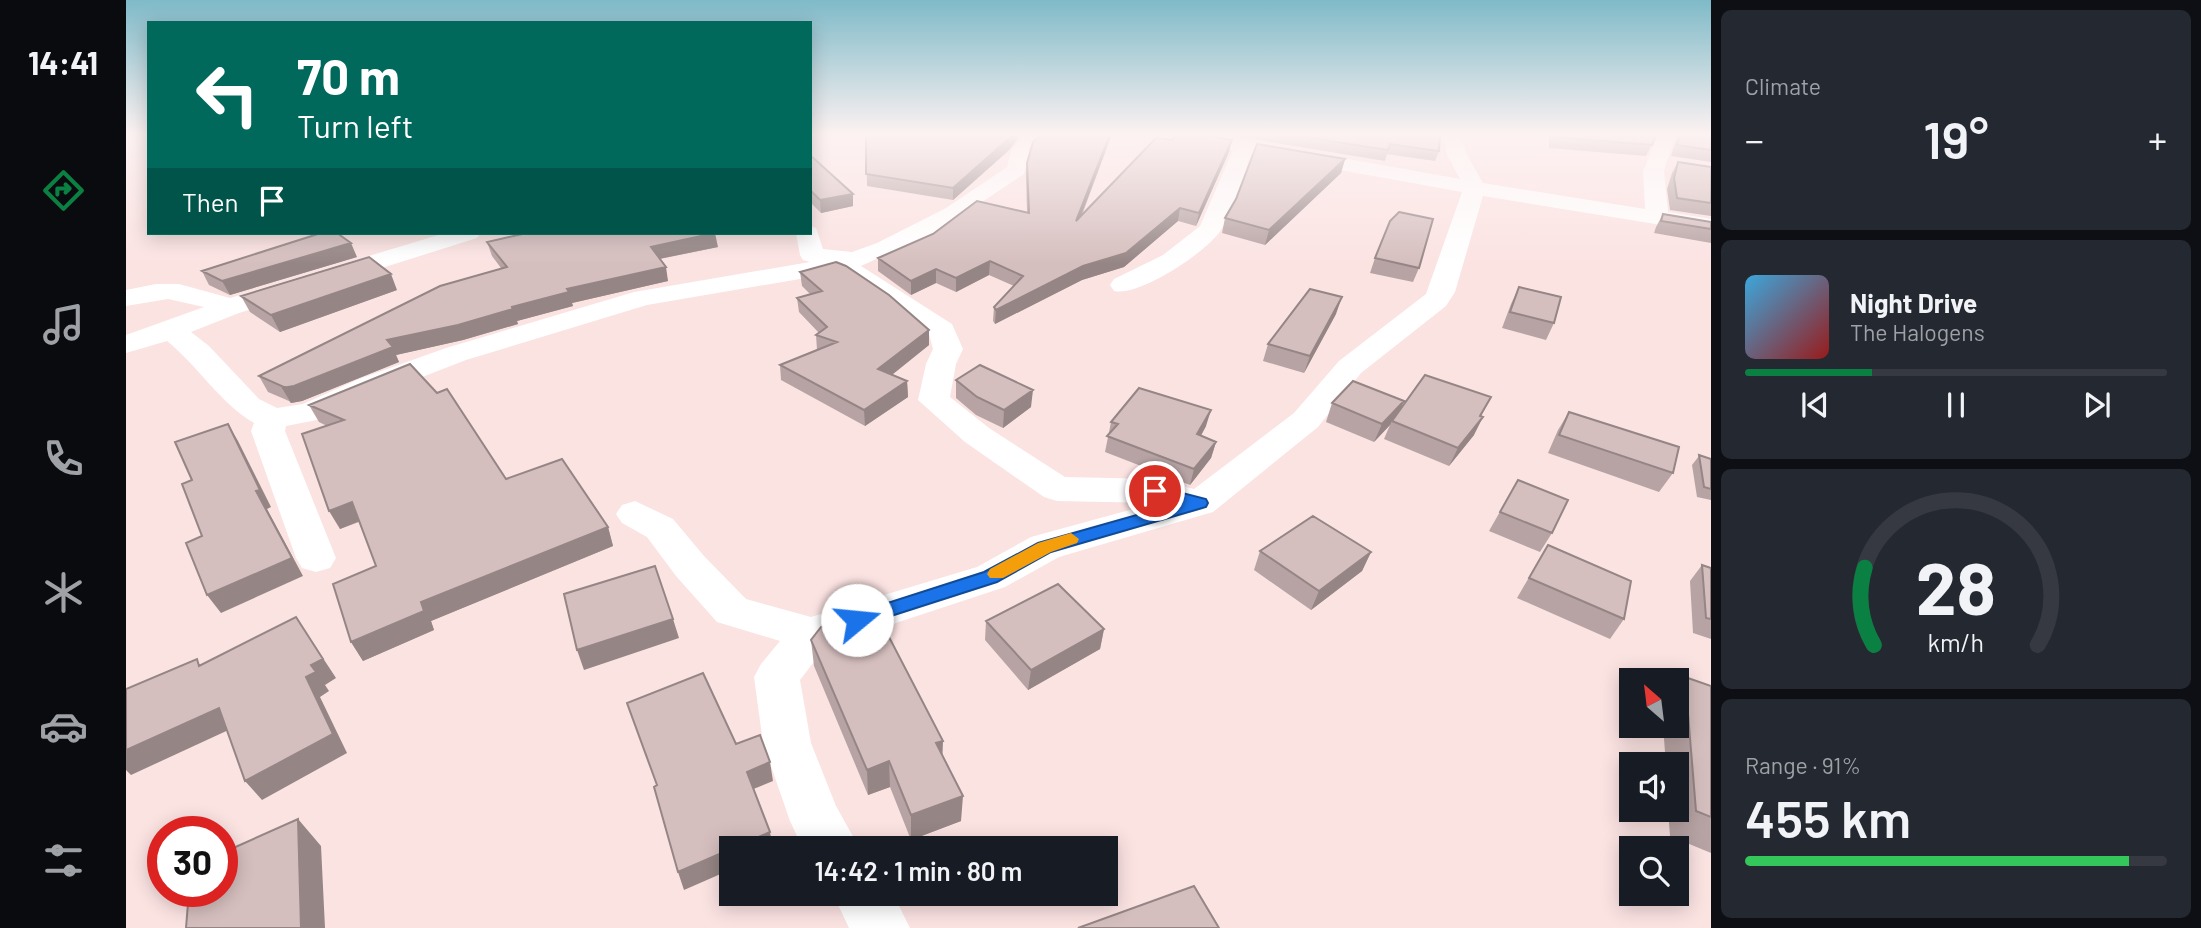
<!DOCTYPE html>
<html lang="en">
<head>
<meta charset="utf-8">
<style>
  body { margin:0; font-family:Barlow,sans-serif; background:#242831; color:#f1f3f6; height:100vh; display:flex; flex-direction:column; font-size:26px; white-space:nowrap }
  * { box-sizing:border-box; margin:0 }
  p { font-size:23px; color:#9ea1a6 }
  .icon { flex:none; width:38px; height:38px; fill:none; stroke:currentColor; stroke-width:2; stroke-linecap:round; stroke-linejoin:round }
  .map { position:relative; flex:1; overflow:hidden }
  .panel { display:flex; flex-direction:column; gap:10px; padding:10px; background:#0d0f14; width:490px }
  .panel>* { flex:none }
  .top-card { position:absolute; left:21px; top:21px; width:665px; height:214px; border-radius:0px; box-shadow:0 4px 18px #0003; background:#00695c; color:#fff; overflow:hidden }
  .needle { width:46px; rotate:332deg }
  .fabs { position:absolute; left:1493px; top:668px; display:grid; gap:14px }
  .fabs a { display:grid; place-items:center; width:70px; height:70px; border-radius:0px; background:#171b24; box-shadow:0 4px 18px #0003; font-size:35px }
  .speed { position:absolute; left:21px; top:816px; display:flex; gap:14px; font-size:35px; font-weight:700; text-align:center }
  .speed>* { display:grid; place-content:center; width:91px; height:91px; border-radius:50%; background:#171b24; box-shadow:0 4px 18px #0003; line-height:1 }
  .speed .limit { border:10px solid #d22; background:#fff; color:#111 }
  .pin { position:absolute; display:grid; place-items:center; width:60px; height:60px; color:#fff; margin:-30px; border:4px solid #fff; border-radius:50%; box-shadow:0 2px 7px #0007 }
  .me { position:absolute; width:77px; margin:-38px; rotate:73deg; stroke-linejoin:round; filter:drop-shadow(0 0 5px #0008) }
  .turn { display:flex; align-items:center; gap:24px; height:147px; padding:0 35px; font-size:32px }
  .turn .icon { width:91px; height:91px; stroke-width:2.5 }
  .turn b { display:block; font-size:49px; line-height:60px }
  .then { display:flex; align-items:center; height:66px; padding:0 35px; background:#0003; gap:14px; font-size:26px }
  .big { font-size:52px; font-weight:600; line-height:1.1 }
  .panel .widget { flex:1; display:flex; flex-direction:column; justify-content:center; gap:10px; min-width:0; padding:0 24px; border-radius:10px; background:#242831 }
  .panel .dial { align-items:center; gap:0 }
  .dial svg { height:182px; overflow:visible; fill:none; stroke:#363941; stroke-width:7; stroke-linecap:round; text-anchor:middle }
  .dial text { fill:#f1f3f6; stroke:none }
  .song { display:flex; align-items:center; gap:21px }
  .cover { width:84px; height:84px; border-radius:10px; background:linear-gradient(135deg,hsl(200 70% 55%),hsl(0 70% 35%)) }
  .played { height:7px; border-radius:4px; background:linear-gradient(90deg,#0b8043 30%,#363941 30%) }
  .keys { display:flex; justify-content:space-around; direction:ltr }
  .heat { display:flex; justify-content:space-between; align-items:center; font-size:38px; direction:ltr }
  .charge { height:10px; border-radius:5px; background:linear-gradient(90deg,#34c759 91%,#363941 0) }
  .trip { position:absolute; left:593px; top:836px; width:399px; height:70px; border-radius:0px; background:#171b24; box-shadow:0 4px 18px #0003; font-weight:600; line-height:70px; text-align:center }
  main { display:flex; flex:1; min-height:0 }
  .tab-bar { display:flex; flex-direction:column; width:126px; justify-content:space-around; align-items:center; background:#090b0e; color:#9ea1a6 }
  .tab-bar .icon { width:49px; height:49px }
  .tab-bar .selected { color:#0b8043 }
  .tab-bar b { font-size:32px; color:#f1f3f6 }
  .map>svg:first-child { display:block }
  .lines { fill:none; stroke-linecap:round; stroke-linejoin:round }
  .minor { fill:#fff; fill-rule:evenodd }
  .wall { fill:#b7a3a3 }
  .shaded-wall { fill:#958585 }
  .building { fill:#d5bebe; stroke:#958585; stroke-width:2 }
  .route { fill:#1a73e8; stroke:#114b97; stroke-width:2 }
  .slow { fill:#f59e0b }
</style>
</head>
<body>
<main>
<nav class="tab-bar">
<b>14:41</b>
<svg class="icon selected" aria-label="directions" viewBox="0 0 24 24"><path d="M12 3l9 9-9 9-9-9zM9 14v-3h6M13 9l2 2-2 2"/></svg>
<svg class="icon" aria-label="music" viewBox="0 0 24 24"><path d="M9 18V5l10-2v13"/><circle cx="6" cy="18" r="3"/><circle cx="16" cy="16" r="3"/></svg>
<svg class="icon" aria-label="phone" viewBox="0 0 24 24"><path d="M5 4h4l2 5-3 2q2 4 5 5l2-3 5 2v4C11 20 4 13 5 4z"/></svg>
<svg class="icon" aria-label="climate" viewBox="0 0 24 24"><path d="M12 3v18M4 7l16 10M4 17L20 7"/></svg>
<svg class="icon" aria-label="car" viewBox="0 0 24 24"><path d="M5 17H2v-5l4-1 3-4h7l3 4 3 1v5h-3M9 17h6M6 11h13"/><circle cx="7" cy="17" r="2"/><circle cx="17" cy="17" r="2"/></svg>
<svg class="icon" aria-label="filters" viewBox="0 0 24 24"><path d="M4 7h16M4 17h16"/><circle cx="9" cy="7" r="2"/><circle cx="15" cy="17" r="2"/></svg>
</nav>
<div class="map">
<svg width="1585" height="928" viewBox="0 0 1585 928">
  <rect width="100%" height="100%" fill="#fbe3e2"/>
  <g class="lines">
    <path class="minor" d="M894 134H912L915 142 904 152 898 174 814 230 735 266 826 324 837 349 830 364 824 397 863 428 939 477 1029 479 1068 489 1168 413 1213 361 1300 294 1336 192 1126 154C1116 178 1109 208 1095 230 1081 252 1013 297 988 291L984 285 988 279 1037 255 1074 226 1107 150 1048 138 1046 134H1082L1334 179 1321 155 1317 134H1335L1341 155 1357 183 1519 209 1517 171 1532 134H1550L1538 171 1542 212 1585 219V233L1357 196 1329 292 1320 306 1235 373 1192 427 1087 512 933 557 879 587 700 646 674 680 685 743 710 806 734 849H677L664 821 637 743 628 677 635 664 654 641 591 622 550 576 521 537 496 523 490 514 496 505 509 501 547 519 578 556 620 599 685 617 851 567 905 537 1029 503 931 501 918 497 839 442 792 400 800 364 807 349 803 334 722 278 709 273 521 305 340 360 255 393 196 419 160 426 159 431 210 558 204 568 190 572 176 568 170 558 125 431 128 423C94 403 72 366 41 341L0 353V335L78 307 42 299 0 306V290L30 284H53L104 298 319 233H355L351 238 113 313 65 332 83 346 133 399 151 408 177 404 233 379 320 348 508 292 684 262 677 260 674 255 670 233H684V226L690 228 697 249 726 252 751 243 820 208 881 167 885 150 895 140Z
      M707 894H767L784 928H723Z"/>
  </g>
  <path class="wall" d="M684 134H727L684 135Z
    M740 134H893L892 139 882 151 827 200 741 186Z
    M914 134H986L956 215 1046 140H1106L1103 152 1070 226 1052 221 998 267 956 280 869 324 867 321 868 307 888 286 863 275 830 292 810 283 785 295 752 271V258L901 213 900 175 901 163 915 135Z
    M1096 134H1314L1313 151 1309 161 1261 154 1259 161Z
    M1423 134H1531L1520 156 1423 148Z
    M1552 134H1585V162L1545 156Z
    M684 155 727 206 695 213 684 202Z
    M1219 159 1215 173 1139 245 1096 233 1099 218Z
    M1552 162 1585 167V216L1544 210 1541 189 1546 173Z
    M1537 214 1585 222V243L1528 233 1530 227Z
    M361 242 592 247 534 259 542 281 446 303 447 306 391 321 392 324 337 340 270 355 273 362 176 401 165 403 163 401 142 392 133 376 375 268 366 256Z
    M231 257 104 295 83 285 76 271Z
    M1249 258 1293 268 1287 282 1244 273Z
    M674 272 803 345 766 375 781 381 782 397 739 426 655 380 654 365 691 350 690 335 693 333 673 312 671 298 684 294 676 286Z
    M1393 287 1428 323 1420 340 1376 328 1385 304Z
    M271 290 154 332 124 312 115 296Z
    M1210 314 1178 373 1137 361 1142 344Z
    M830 380 905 407 877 428 850 415 830 398Z
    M1278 401 1274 410 1348 435 1323 466 1258 439 1264 425 1248 442 1200 422 1206 403Z
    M183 405 380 479 482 527 487 546 305 621 308 630 237 661 225 642 250 566 233 522 214 529 201 426 193 422Z
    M1443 412 1547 473 1533 492 1422 453 1432 430Z
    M985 422 1080 426 1075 436 1090 442 1085 458 1064 485 979 452Z
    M1573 456 1585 459V500L1571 497 1566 465Z
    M1392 480 1426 533 1414 552 1363 531Z
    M1422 545 1498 619 1484 639 1391 598Z
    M1134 551 1245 552 1236 571 1185 610 1128 570Z
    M1576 565 1585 568V639L1567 633 1564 581Z
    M860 621 978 629 974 649 902 690 859 640Z
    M685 640 816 755 835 821 785 840 764 787 742 795 688 666Z
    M1559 677 1585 686V853L1544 836 1542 810H1550V765H1540L1537 726H1550V686Z"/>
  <path class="shaded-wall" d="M888 134H893L892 139 882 151 827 200V188Z
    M984 134H986L948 234 950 221Z
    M1106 140 1103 152 1070 226 1073 213Z
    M1219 159 1215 173 1139 245 1143 230Z
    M727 194V206L695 213 694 200Z
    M1054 208 1052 221 998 267 956 280 869 324 870 310Z
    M589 233 592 247 527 260 525 247Z
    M225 243 231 257 104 295 96 281Z
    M864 261 863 275 830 292V278Z
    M540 267 542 281 446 303 447 306 391 321 392 324 337 340 270 355 273 362 176 401 165 403 156 388 261 340 386 307 441 289Z
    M810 269V283L785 295V281Z
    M265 274 271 290 154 332 145 315Z
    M1216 297 1210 314 1178 373 1184 356Z
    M803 330V345L753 385 752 369Z
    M781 381 782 397 739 426 738 410Z
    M907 390 905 407 877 428 878 410Z
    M1365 397 1349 427 1357 417 1348 435 1323 466 1332 448 1354 416Z
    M1278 401 1270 419 1266 421 1264 425 1248 442 1256 424Z
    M1085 410 1080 426 1066 451 1071 434Z
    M102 424 112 441 145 507 141 509 177 576 95 613 81 595 130 491Z
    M1090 442 1085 458 1064 485 1068 469Z
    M226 502 236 520 214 529 203 511Z
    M482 527 487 546 305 621 308 630 237 661 225 642 295 602Z
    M1245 552 1236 571 1185 610 1193 591Z
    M170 617 210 678 199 685 203 691 194 697 221 753 136 800 119 781 180 677 185 665Z
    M547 619 553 638 458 670 451 650Z
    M978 629 974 649 902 690 905 670Z
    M93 708 109 727 5 775 0 770V750Z
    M817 741 816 766 810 743Z
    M763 761 764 787 742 795 741 770Z
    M644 762 647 781 625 790 621 772Z
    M837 796 835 821 785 840V815Z
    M172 819 195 846 199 928H175Z
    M644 832 647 849H606Z
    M606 849V869L558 890 552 872Z"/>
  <path class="building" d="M740 134H888L827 188 740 174Z
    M916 134H984L950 221 1030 138 1046 140 1051 134H1071L1106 140 1073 213 1054 208 1000 253 957 266 870 310 868 307 897 276 864 261 830 278 810 269 785 281 752 258 807 234 851 201 903 213 901 163 907 142Z
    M1159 134H1314L1313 151 1264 144 1262 150Z
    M1428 134H1531L1526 145 1428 137Z
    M1555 134H1585V150L1551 145Z
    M1131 144 1219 159 1143 230 1099 218 1110 199Z
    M684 155 727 194 694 200 684 190Z
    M1552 162 1585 167V203L1551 198 1548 178Z
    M1273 212 1307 219 1293 268 1249 258 1264 221Z
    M1537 214 1585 222V229L1535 221Z
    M195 233H211L225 243 96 281 76 271Z
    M401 233H589L525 247 540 267 441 289 443 292 386 307 387 309 332 325 261 340 267 347 168 386 156 388 158 387 133 376 314 286 381 267 361 242Z
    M243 257 265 274 145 315 115 296Z
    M710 262 720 266 763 295 803 330 752 369 781 381 738 410 654 365 711 342 690 335 701 327 671 298 696 291 674 272Z
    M1393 287 1435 297 1428 323 1384 312Z
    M1184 289 1216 297 1184 356 1142 344Z
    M284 364 311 393 321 389 380 479 436 459 482 527 295 602 298 611 225 642 207 584 250 566 226 502 203 511 176 434 218 420 183 405Z
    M854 365 907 390 878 410 851 397 830 380Z
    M1299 375 1365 397 1354 416 1357 417 1332 448 1266 421Z
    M1227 381 1278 401 1256 424 1206 403Z
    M1013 388 1085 410 1071 434 1090 442 1068 469 981 436 992 424 985 422Z
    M1443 412 1553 447 1547 473 1433 435Z
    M102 424 134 490 130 491 166 558 81 595 60 543 76 536 56 484 66 480 49 442Z
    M1573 455 1585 459V489L1578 487Z
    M1392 480 1442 500 1426 533 1374 512Z
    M1187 516 1245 552 1193 591 1134 551Z
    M1422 545 1505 581 1498 619 1403 578Z
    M1576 565 1585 568V619L1580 618Z
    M529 566 547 619 451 650 438 594Z
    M932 584 978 629 905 670 860 621Z
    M749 610 817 741 810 743 837 796 785 815 763 761 741 770 685 640 695 627Z
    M170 617 197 659 185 665 190 672 180 677 207 734 119 781 93 708 0 750V689L71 659 73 666Z
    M577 673 610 744 634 735 644 762 621 772 644 832 552 872 528 787 531 785 501 703Z
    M1559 677 1585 686V817L1570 811Z
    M172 819 175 928H60L63 891H96V853Z
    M1068 886 1093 928H952Z"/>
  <linearGradient id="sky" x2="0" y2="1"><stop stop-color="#7fbac8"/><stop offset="0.51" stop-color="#fdf2f2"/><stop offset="1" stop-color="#fdf2f2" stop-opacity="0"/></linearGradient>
  <rect width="1585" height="264" fill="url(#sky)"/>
  <path class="route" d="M1029 486 1080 499 1082 503 1080 507 925 552 871 582 737 625 731 627 724 625 721 620 724 615 858 572 912 543 1053 503 1023 495 1020 491Z"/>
  <path class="slow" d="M945 533 953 539 951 543 925 552 877 578H864L861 574 864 569 912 543Z"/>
</svg>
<div class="fabs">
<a><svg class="needle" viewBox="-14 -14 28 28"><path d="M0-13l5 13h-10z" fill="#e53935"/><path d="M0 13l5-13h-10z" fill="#9ea1a6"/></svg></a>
<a><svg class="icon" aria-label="sound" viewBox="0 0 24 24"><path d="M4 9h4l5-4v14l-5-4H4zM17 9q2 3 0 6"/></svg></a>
<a><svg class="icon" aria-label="search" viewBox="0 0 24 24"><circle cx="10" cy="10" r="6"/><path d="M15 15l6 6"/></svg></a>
</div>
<div class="speed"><div class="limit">30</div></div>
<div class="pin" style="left:1029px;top:491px;background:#d93025"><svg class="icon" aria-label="arrive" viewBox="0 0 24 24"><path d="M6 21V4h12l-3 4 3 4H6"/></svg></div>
<svg class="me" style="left:731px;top:620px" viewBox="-20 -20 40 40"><circle r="19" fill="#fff"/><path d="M0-13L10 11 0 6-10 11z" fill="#1a73e8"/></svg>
<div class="trip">14:42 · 1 min · 80 m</div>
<div class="top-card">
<div class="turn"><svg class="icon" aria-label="left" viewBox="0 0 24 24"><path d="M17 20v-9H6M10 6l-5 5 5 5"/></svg><div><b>70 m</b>Turn left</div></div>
<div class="then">Then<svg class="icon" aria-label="arrive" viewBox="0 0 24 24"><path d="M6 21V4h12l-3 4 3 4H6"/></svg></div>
</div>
</div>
<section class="panel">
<div class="widget"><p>Climate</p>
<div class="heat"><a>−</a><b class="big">19°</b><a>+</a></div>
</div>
<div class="widget">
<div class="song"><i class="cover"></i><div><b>Night Drive</b><p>The Halogens</p></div></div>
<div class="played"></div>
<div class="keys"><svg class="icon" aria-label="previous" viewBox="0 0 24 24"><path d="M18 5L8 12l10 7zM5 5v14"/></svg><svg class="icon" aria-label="pause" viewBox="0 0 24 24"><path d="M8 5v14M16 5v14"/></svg><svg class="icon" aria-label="next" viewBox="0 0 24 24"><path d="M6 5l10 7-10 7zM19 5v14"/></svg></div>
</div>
<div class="widget dial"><svg viewBox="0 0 100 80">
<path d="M14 69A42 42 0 1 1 86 69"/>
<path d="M14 69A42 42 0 0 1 10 35" stroke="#0b8043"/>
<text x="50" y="56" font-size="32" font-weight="700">28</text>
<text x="50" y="72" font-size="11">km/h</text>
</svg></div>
<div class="widget"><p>Range · 91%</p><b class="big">455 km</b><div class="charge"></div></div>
</section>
</main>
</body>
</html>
